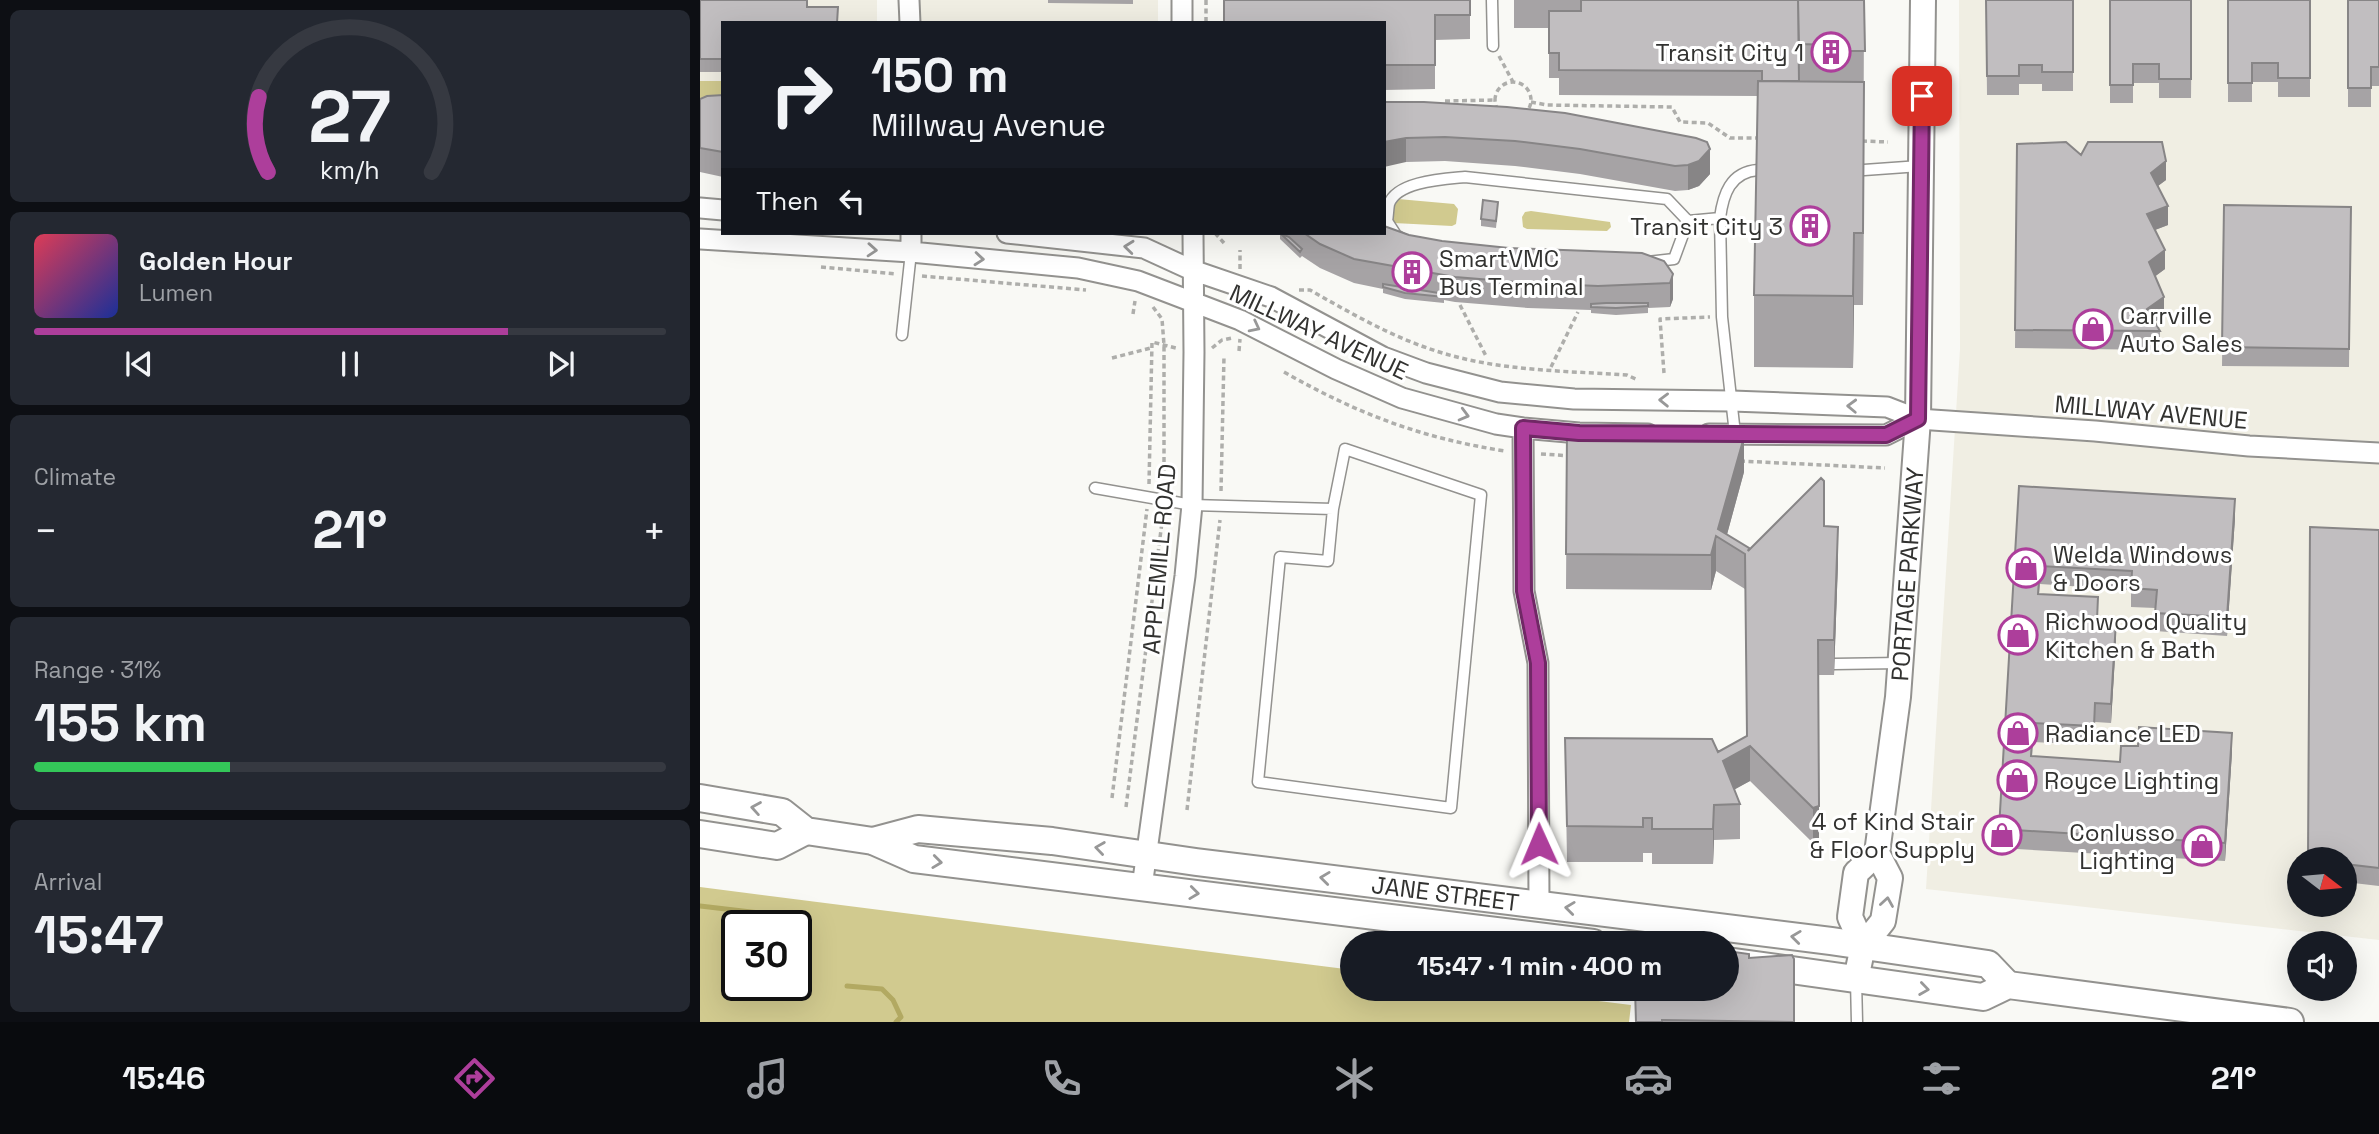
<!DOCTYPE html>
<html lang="en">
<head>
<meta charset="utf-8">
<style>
  body { margin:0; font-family:"Space Grotesk",sans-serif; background:#242831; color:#f1f3f6; height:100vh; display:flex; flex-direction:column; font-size:26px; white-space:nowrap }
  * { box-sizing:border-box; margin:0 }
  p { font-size:23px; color:#9ea1a6 }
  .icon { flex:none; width:38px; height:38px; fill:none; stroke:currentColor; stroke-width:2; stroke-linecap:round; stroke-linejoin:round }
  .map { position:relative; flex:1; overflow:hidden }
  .sheet { display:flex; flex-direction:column; gap:10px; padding:10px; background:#0d0f14; width:700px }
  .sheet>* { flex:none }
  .top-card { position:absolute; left:21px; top:21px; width:665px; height:214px; border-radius:0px; box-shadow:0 7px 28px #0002; background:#171b24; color:#f1f3f6; overflow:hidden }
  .needle { width:46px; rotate:106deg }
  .controls { position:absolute; left:1587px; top:847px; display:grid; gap:14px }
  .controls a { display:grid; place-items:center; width:70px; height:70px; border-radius:50%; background:#171b24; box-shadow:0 7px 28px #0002; font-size:35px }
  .speed { position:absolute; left:21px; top:910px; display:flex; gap:14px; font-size:35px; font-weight:700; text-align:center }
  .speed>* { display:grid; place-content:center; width:91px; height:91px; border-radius:50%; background:#171b24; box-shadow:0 7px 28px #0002; line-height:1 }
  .speed .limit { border:4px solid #111; border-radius:10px; background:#fff; color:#111 }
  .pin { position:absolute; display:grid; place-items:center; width:60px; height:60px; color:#fff; margin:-30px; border-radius:14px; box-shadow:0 4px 10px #0006 }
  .me { position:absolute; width:77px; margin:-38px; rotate:359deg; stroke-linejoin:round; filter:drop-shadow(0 0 5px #0008) }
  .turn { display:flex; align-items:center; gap:24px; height:147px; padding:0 35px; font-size:32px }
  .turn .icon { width:91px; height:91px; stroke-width:2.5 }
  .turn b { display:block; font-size:49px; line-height:60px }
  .then { display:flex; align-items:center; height:66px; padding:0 35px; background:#0003; gap:14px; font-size:26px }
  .big { font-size:52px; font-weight:700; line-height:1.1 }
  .sheet .card { flex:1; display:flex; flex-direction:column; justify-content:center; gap:10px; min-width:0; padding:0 24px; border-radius:10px; background:#242831 }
  .sheet .dial { align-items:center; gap:0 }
  .dial svg { height:182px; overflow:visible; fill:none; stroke:#363941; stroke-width:7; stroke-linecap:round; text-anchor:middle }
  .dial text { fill:#f1f3f6; stroke:none }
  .song { display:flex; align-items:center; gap:21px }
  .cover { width:84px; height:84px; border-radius:10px; background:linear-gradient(135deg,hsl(350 70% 55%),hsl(230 70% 35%)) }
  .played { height:7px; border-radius:4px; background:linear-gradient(90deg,#ad3e9b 75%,#363941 75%) }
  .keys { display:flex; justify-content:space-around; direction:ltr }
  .heat { display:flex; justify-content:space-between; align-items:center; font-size:38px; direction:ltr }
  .charge { height:10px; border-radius:5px; background:linear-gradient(90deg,#34c759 31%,#363941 0) }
  .trip { position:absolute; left:640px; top:931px; width:399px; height:70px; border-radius:35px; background:#171b24; box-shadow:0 7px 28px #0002; font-weight:700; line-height:70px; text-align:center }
  .tab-bar { display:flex; height:112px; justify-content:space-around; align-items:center; background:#090b0e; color:#9ea1a6 }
  .tab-bar .icon { width:49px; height:49px }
  .tab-bar .on { color:#ad3e9b }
  .tab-bar b { font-size:32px; color:#f1f3f6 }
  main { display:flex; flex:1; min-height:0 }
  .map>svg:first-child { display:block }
  .built { fill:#f0eee3; fill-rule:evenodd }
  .green { fill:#d1ca8f; fill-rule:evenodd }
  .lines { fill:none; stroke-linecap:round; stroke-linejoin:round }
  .stream { stroke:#b2a962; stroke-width:5 }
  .service-casing { stroke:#93928f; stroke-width:13 }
  .minor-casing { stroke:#93928f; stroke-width:23 }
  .tertiary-casing { stroke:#93928f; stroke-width:28 }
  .secondary-casing { stroke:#93928f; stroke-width:30 }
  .path { stroke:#aeaeab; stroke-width:3.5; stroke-dasharray:5 3.5; stroke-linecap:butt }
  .service { stroke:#fff; stroke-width:10 }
  .minor { stroke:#fff; stroke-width:19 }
  .tertiary { stroke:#fff; stroke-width:24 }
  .secondary { stroke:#fff; stroke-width:26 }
  .wall { fill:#a6a3a5 }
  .shaded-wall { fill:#878586 }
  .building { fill:#c1bec0; stroke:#878586; stroke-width:2 }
  .oneway { stroke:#989898 }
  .route-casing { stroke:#702865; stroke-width:18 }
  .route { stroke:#ad3e9b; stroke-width:12 }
  .labels { text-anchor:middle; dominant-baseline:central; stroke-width:6; stroke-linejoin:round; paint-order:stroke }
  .poi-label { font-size:24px; fill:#323230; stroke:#fff; text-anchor:start }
  .street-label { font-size:24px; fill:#323230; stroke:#fff }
</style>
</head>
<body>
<main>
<section class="sheet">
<div class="card dial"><svg viewBox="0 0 100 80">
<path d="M14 69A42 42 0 1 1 86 69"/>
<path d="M14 69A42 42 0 0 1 10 36" stroke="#ad3e9b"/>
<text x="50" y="56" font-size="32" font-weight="700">27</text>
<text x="50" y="72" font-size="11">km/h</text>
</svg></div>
<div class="card">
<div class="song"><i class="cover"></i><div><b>Golden Hour</b><p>Lumen</p></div></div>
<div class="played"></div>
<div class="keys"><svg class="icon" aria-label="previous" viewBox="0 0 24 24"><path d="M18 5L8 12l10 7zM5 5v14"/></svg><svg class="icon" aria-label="pause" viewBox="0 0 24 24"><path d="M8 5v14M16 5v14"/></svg><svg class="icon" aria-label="next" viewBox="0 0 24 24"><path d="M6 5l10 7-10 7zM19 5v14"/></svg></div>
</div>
<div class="card"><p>Climate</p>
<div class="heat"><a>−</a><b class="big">21°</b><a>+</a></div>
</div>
<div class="card"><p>Range · 31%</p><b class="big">155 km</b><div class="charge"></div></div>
<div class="card"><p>Arrival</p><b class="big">15:47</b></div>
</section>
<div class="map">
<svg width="1679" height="1022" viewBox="0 0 1679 1022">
  <rect width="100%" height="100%" fill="#f9f9f5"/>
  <path class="built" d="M0 0H177V23H23V82L0 81Z
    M219 0H458V23H219Z
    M1259 0H1679V940L1226 889 1260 349ZM1600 859H1645V905H1600Z"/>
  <path class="green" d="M0 81H23V103L0 101Z
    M698 199 754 204 758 209 756 224 752 226 694 223 691 220 693 203Z
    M831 211 910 222 911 227 907 231 827 229 823 227 822 217 825 212Z
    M0 887 653 970V989H802L931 1005 929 1022H0ZM37 926H96V985H37Z"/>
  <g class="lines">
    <path class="stream" d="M0 906 103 918
      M147 986 182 989 193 1000 201 1017 196 1022"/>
    <g class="service-casing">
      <path id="service" d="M792 0 793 46
        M1164 170 1220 166
        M765 177 967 199 988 221 974 259 912 266 790 261 729 255 696 235 687 221C688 216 688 209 689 204 697 181 745 179 765 177Z
        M1020 218C1023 195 1030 172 1058 170
        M988 221 1020 218 1022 317 1035 434
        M202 335 211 252
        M645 449 781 495 751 808 558 782 580 557 628 561 633 509Z
        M395 488 492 505 633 509
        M1134 664 1200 663
        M1156 980 1157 1022"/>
    </g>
    <g class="minor-casing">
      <path id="minor" d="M209 0 210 23
        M482 0V23
        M0 208 23 210
        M211 233V252
        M307 233 444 248 492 270 571 297 683 357 726 373 800 392 874 399 1032 401 1187 407 1218 419 1395 431 1549 446 1679 453
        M0 239 211 252 378 268 438 281 540 320 636 369 702 398 796 424 823 428 879 433 948 434
        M823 428 824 591 838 663 839 904
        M1009 434 1186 435 1218 419
        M442 887 485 576 492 505 494 352 493 233"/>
    </g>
    <g class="tertiary-casing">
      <g id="tertiary">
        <path d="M1163 946 1150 917 1156 873 1177 853"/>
        <path id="s1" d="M1156 979 1163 946 1183 921 1190 878 1177 853 1198 697 1218 419 1223 0"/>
      </g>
    </g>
    <g class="secondary-casing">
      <g id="secondary">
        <path d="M0 798 82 812 106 831 173 841 214 859 893 943"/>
        <path d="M0 834 77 846 106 831"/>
        <path id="s2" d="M173 841 218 829 352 841 496 862 1131 941 1288 964 1308 985"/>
        <path d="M1027 961 1283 997 1308 985 1590 1022"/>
      </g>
    </g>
    <path class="path" d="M506 0V23
      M799 56 813 82
      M795 100a18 18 0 1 1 36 0a18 18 0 1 1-36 0Z
      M745 101 795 100
      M831 102 847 105 972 107 980 122 1008 123 1030 138H1060
      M1162 141 1188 142
      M515 233 524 243
      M121 267 197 274
      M540 269V250
      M222 276 386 290
      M599 290H610C654 315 697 340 746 354 804 371 867 371 927 375L938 380
      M760 305 787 358
      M453 307 462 319 464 345V486
      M433 314 435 301
      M512 348 522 340 532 338
      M539 351 540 339
      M412 358 451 348
      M851 367 878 312
      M584 372C658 414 721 438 805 451
      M964 373 960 319 1010 317
      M841 454 872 456
      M1040 461 1185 468
      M449 484 452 342 476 348
      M521 491 524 356
      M412 798 447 509
      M426 807 463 514
      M487 810 520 520"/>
    <use href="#service" class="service"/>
    <use href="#minor" class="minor"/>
    <use href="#tertiary" class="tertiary"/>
    <use href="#secondary" class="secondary"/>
  </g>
  <path class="wall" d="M0 0 23 23V72H0Z
    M348 0H433V4L348 3Z
    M770 0V39L735 40V89L684 90V23Z
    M814 0H1164L1163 305H1154L1153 368 1054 367V295L1058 96 859 95V78H849V28H814Z
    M1286 0H1373V91H1342V84H1319V95H1287Z
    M1410 0H1492L1491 98H1459V83H1433V103H1410Z
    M1528 0H1610V97H1578V82H1552V102H1528Z
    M1648 0H1679V86H1671V107H1648Z
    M23 95V177L0 172V99Z
    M684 102 865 113 1010 174 999 186 988 190 975 191 880 174 815 166 745 161 706 162Z
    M1317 144 1466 180 1458 186 1468 225 1455 230 1465 269 1455 276 1464 315 1455 322 1460 331V350L1315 348Z
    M1524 205 1651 207 1649 367 1522 366Z
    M798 208 796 228 781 226V219Z
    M689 229 709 235 742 241 973 274V299L970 307 948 308V313L916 315 891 313V310L828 308 755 302 744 300V303L705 299 683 293V289L654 283 620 268 602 256 600 258 580 239V233L582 234 581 233H684Z
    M867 434 1044 472 1027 534 1049 550 1124 526 1138 562 1134 675H1118L1119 841 1113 843 1050 781 1034 789 1040 804V839L1014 840 1013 864H952V853H943V862H867L865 738 1018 752 1047 736 1045 589 1016 571 1011 590 866 589Z
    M1319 486 1535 518 1527 636 1455 631V608L1431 607V590L1340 584 1339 594 1398 620 1416 640 1411 723 1395 722 1394 745 1333 742 1332 756 1420 762 1532 752 1525 861 1299 848V829Z
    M1679 530V886L1645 882V859Z
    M1049 958 1094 1022H935V989H1027Z"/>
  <path class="shaded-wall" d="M1164 82V154L1163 305V233Z
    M706 138V162L684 167V142Z
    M1010 149V174L999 186 988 190V165Z
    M1466 161V180L1451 191V173Z
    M1468 206V225L1447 233V214Z
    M1154 233V305L1153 368V296Z
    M1465 250V269L1449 281V262Z
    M973 274V299L970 307V283Z
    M1464 297V315L1447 328V309Z
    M1044 437V472L1025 542 1018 529Z
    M1535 499V518L1527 636V617Z
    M1138 527V562L1134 675V640Z
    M1016 536V571L1011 590V555Z
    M1416 621V640L1411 723V704Z
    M1395 703V722L1394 745V726Z
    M1532 733V752L1525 861V843Z
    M1050 746V781L1023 796V761Z
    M1014 805V840L1013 864V829Z
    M1119 806V841L1113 843V808Z"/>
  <path class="building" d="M0 0H107V7H138L137 23H23V59H0Z
    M524 0H770V15H735V65H684V23H524Z
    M881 0H1098L1099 81H1062V71L859 70V53H849V11H881Z
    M1098 0H1164L1165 51H1133V45L1099 44Z
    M1286 0H1373V72H1342V65H1319V76H1287Z
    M1410 0H1491V79H1459V64H1433V85H1410Z
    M1528 0H1610V78H1578V63H1552V83H1528Z
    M1648 0H1679V67H1671V88H1648Z
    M1058 81 1164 82 1163 233H1154L1153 296 1054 295Z
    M23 95V152L0 148V99L7 96Z
    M684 102H724L807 107 865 113 996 138 1007 142 1010 149 999 161 988 165 975 166 880 149 815 141 745 137 706 138 684 142Z
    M1366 142 1381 155 1388 142H1462L1466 161 1451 173 1468 206 1447 214 1465 250 1449 262 1464 297 1447 309 1460 331 1315 330 1317 144Z
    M783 200 798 202 796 221 781 219Z
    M1524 205 1651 207 1649 349 1522 347Z
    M684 226 709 235 742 241 809 248 942 253 964 261 973 274 970 283 898 286 828 283 755 277 654 259 620 244 604 233H684Z
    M580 233 589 237 602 249 600 252Z
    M683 284 745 294 744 297 705 293 683 287Z
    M906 303H948V306L916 308 891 307V304Z
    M867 434H1042L1044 437 1018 529 1049 548 1048 551 1121 478 1124 481V526L1138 527 1134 640H1118L1119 806 1113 808 1050 746 1023 761 1040 804 1014 805 1013 829H952V818H943V827L867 826 865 738 1012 739 1018 752 1047 736 1045 554 1016 536 1011 555 866 554Z
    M1319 486 1535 499 1527 617 1455 613 1457 590 1431 588 1432 571 1340 566 1338 594 1398 597 1397 620 1416 621 1411 704 1395 703 1394 726 1333 723 1331 756 1420 762 1421 746H1438L1439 727 1532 733 1525 843 1299 829Z
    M1610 527 1679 530V868L1645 864V859H1608Z
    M1027 951 1049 954V958L1092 955 1094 959V1022L962 1020V1022H936L935 989H1027Z"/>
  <defs><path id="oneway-chevron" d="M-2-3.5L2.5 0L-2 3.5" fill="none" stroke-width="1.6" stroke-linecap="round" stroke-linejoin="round" transform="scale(1.75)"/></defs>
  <g class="oneway">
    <use href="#oneway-chevron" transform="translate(429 247) rotate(-174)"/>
    <use href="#oneway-chevron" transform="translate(172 250) rotate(4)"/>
    <use href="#oneway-chevron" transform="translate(279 259) rotate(5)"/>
    <use href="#oneway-chevron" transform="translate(555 327) rotate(27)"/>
    <use href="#oneway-chevron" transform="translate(964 400) rotate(-179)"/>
    <use href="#oneway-chevron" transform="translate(1152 406) rotate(-178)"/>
    <use href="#oneway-chevron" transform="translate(764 415) rotate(15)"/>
    <use href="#oneway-chevron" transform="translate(56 808) rotate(-170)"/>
    <use href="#oneway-chevron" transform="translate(400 848) rotate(-172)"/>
    <use href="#oneway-chevron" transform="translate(237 862) rotate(7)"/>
    <use href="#oneway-chevron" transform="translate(625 878) rotate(-173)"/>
    <use href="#oneway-chevron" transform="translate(494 893) rotate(7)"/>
    <use href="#oneway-chevron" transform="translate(1187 902) rotate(-81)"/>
    <use href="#oneway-chevron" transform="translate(870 908) rotate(-173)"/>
    <use href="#oneway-chevron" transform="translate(1096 937) rotate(-173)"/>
    <use href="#oneway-chevron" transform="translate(1224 989) rotate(8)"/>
  </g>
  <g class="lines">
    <g class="route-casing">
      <path id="route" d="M839 844 838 663 824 591 823 428 879 433 1186 435 1218 419 1222 96"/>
    </g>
    <use href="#route" class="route"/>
  </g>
  <defs>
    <g id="building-ring" transform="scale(2.0125)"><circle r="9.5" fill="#fff" stroke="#ad3e9b" stroke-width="1.5"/><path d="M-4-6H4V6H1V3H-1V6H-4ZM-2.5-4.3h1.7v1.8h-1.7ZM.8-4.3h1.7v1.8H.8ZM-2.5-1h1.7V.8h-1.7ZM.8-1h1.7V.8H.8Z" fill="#ad3e9b"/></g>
    <g id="shop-ring" transform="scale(2.0125)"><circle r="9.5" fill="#fff" stroke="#ad3e9b" stroke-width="1.5"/><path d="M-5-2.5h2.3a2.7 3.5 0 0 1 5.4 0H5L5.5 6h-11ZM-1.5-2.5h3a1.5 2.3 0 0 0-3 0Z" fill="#ad3e9b"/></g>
  </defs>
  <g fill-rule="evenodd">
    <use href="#building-ring" x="1131" y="52"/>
    <use href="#building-ring" x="1110" y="226"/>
    <use href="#building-ring" x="712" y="272"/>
    <use href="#shop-ring" x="1393" y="329"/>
    <use href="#shop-ring" x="1326" y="568"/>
    <use href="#shop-ring" x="1318" y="635"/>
    <use href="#shop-ring" x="1318" y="733"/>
    <use href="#shop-ring" x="1317" y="780"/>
    <use href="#shop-ring" x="1302" y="835"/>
    <use href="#shop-ring" x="1502" y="846"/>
  </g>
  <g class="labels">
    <g class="poi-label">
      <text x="1104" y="52" text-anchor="end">Transit City 1</text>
      <text x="1083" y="226" text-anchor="end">Transit City 3</text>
      <text x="739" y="258">SmartVMC<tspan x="739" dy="28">Bus Terminal</tspan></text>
      <text x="1420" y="315">Carrville<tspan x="1420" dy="28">Auto Sales</tspan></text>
      <text x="1353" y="554">Welda Windows<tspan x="1353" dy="28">&amp; Doors</tspan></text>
      <text x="1345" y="621">Richwood Quality<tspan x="1345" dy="28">Kitchen &amp; Bath</tspan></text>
      <text x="1345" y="733">Radiance LED</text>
      <text x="1344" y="780">Royce Lighting</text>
      <text x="1275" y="821" text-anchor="end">4 of Kind Stair<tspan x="1275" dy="28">&amp; Floor Supply</tspan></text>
      <text x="1475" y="832" text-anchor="end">Conlusso<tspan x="1475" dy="28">Lighting</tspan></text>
    </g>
    <g class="street-label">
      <text transform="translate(619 332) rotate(25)">MILLWAY AVENUE</text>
      <text transform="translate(1451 412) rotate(5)">MILLWAY AVENUE</text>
      <text transform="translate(459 559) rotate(-85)">APPLEMILL ROAD</text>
      <text stroke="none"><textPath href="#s1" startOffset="418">PORTAGE PARKWAY</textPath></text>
      <text stroke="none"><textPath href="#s2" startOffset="578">JANE STREET</textPath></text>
    </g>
  </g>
</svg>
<div class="controls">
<a><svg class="needle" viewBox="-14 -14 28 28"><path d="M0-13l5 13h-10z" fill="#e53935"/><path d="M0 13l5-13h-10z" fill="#9ea1a6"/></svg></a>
<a><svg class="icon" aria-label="sound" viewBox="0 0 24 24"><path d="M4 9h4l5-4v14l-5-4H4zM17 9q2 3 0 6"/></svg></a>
</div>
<div class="speed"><div class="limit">30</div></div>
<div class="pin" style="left:1222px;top:96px;background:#d93025"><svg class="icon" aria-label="arrive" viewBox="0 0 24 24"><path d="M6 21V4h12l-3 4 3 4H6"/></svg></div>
<svg class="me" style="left:839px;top:844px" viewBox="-20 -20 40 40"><path d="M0-17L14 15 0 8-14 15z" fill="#ad3e9b" stroke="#fff" stroke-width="4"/></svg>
<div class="trip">15:47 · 1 min · 400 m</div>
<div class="top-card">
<div class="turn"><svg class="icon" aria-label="right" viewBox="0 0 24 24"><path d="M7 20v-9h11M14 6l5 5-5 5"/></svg><div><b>150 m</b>Millway Avenue</div></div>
<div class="then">Then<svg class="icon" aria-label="left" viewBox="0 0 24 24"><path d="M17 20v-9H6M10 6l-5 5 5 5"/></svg></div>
</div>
</div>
</main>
<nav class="tab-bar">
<b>15:46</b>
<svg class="icon on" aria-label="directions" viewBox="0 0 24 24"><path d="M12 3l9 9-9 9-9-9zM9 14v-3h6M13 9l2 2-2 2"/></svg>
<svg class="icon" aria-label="music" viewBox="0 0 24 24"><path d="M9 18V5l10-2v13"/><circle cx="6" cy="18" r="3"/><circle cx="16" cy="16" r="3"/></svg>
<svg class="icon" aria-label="phone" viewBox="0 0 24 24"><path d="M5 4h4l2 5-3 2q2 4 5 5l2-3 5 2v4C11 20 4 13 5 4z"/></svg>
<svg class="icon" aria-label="climate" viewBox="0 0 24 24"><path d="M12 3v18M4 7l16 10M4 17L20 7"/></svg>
<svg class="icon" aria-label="car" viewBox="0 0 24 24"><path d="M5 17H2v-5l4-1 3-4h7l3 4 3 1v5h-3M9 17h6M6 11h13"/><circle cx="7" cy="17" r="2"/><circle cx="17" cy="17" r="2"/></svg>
<svg class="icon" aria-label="filters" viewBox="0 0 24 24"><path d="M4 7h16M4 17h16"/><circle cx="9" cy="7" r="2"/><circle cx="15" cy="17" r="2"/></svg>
<b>21°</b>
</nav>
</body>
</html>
